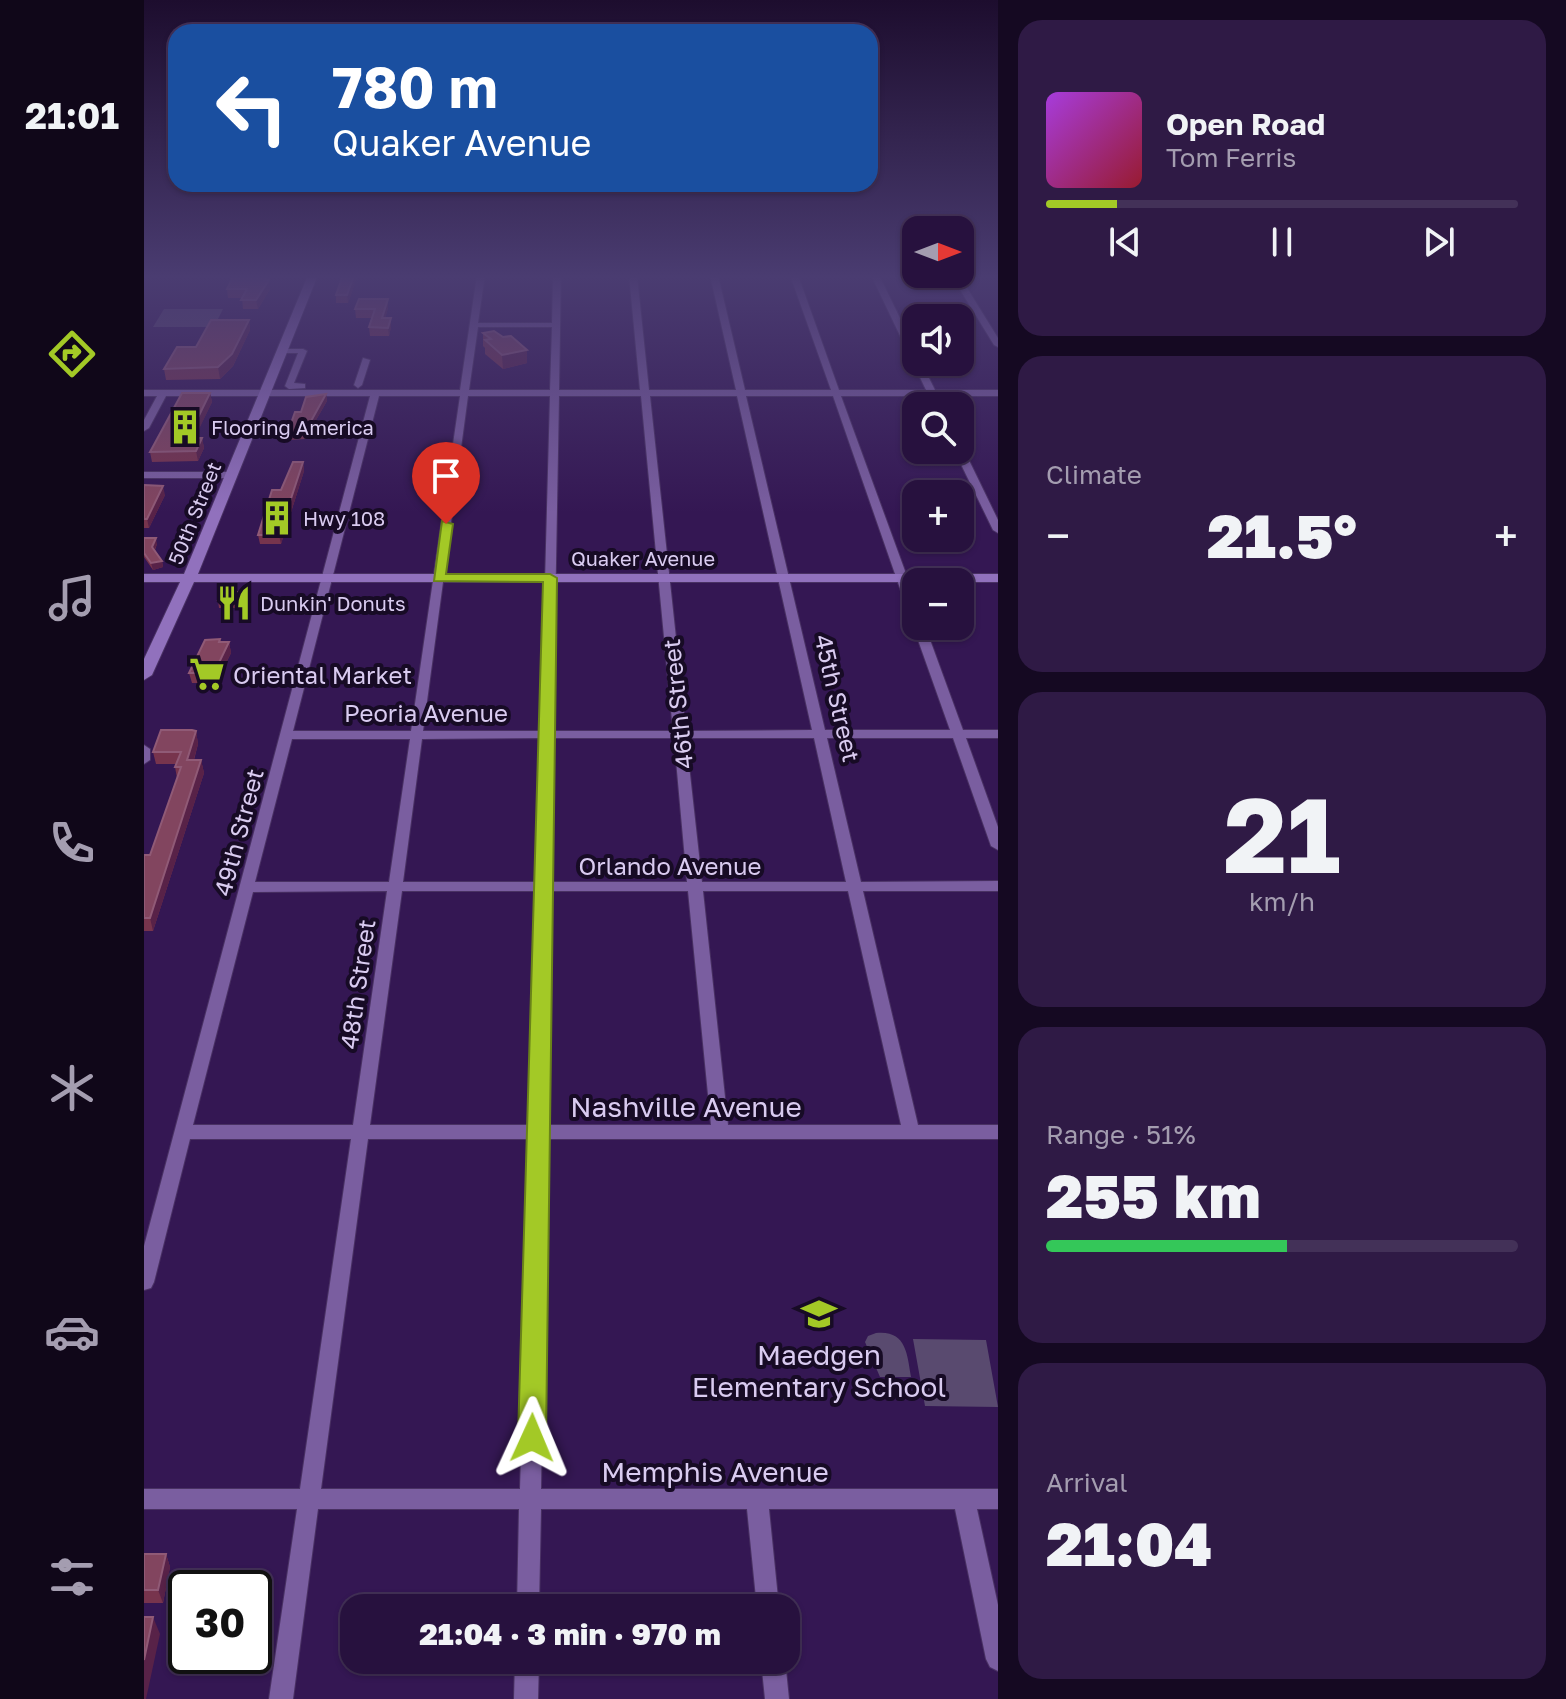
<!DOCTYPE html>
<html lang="en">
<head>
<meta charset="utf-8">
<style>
  body { margin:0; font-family:"Golos Text",sans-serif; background:#2f1a45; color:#f1f3f6; height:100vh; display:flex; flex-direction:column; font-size:30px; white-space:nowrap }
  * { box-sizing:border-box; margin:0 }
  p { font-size:26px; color:#a49db0 }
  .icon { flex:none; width:44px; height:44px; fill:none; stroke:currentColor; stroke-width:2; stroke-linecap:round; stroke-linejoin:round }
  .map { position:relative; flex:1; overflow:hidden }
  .side { display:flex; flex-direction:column; gap:20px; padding:20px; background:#150922; width:568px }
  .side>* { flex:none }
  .top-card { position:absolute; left:24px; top:24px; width:710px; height:168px; border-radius:24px; box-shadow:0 2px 6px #0004,0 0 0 2px #433158; background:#1a4fa0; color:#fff; overflow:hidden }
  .needle { width:52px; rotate:90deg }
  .controls { position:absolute; left:758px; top:216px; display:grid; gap:16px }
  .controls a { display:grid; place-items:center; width:72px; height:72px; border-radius:16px; background:#27113e; box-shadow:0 2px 6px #0004,0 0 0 2px #433158; font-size:40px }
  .speed { position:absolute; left:24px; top:1570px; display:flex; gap:16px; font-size:40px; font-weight:700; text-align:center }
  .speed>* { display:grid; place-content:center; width:104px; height:104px; border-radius:50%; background:#27113e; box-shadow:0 2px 6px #0004,0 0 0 2px #433158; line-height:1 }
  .speed .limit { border:4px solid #111; border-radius:12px; background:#fff; color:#111 }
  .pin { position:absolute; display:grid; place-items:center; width:68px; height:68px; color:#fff; margin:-82px -34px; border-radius:50% 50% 50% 0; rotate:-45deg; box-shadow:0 0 8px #0007 }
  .pin .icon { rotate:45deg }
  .me { position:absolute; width:88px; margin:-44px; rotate:1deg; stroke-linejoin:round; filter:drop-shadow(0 0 6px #0008) }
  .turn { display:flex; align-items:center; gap:28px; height:168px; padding:0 32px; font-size:36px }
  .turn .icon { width:104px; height:104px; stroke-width:2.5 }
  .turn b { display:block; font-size:56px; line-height:68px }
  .big { font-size:60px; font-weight:800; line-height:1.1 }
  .side .widget { flex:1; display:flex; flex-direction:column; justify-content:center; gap:12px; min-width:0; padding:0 28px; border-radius:24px; background:#2f1a45 }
  .side .dial { align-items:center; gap:0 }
  .dial b { font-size:104px; line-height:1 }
  .song { display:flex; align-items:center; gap:24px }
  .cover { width:96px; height:96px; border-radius:12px; background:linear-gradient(135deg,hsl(280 70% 55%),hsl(350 70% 35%)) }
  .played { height:8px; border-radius:4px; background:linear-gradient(90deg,#a3c926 15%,#433158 15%) }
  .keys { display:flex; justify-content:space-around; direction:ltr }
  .heat { display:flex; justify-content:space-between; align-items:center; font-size:44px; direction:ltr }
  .charge { height:12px; border-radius:6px; background:linear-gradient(90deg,#34c759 51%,#433158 0) }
  .trip { position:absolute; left:196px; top:1594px; width:460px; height:80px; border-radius:24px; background:#27113e; box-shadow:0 2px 6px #0004,0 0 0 2px #433158; font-weight:800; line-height:80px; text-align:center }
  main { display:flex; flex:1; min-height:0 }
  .dock { display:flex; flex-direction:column; width:144px; justify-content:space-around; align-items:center; background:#100719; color:#a49db0 }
  .dock .icon { width:56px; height:56px }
  .dock .current { color:#a3c926 }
  .dock b { font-size:36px; color:#f1f3f6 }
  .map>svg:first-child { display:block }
  .green { fill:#594a6f }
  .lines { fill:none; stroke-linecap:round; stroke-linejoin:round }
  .minor-casing { stroke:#493163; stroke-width:2 }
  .major-casing { stroke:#493163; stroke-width:2 }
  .minor { fill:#7a5ea0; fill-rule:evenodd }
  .major { fill:#9171bd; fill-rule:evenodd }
  .wall { fill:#77344d }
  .shaded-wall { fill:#582248 }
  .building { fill:#82455f; stroke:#905a76; stroke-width:2 }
  .route { fill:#a3c926; stroke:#6a8319; stroke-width:2 }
  .labels { text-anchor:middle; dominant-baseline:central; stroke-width:8; stroke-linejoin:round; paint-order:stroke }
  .far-poi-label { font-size:20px; fill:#d9cbf0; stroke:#170b25; text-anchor:start }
  .far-street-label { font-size:20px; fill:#d9cbf0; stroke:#170b25 }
  .poi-label { font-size:24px; fill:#d9cbf0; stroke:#170b25; text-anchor:start }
  .street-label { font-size:24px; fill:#d9cbf0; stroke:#170b25 }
  .near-street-label { font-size:28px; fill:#d9cbf0; stroke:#170b25 }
  .near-poi-label { font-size:28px; fill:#d9cbf0; stroke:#170b25 }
</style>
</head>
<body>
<main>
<nav class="dock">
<b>21:01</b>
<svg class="icon current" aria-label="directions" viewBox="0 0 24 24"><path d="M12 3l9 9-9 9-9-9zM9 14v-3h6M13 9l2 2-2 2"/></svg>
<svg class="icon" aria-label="music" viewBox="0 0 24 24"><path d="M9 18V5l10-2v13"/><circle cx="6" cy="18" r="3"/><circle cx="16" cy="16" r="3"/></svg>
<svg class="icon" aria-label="phone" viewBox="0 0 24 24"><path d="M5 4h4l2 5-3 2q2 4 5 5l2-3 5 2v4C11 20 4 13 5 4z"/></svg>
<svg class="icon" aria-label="climate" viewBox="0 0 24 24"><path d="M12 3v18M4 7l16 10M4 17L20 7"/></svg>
<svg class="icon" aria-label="car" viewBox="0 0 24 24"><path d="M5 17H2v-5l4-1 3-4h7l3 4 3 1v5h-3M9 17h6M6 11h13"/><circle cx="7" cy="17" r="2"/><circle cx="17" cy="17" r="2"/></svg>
<svg class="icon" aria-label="filters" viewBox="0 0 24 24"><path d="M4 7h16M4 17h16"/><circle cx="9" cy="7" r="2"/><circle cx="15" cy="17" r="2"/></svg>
</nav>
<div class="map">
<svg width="854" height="1699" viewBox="0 0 854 1699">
  <rect width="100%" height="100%" fill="#341753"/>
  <path class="green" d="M20 309H79L70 327H9Z
    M732 1333C762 1330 763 1353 767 1377H736L721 1342 724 1336Z
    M769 1339 842 1340 854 1407 781 1406Z"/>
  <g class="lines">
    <g class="minor-casing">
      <path id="minor" d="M0 275H4L0 278Z
        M333 275H341L334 323H408L409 275H417L415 390H496L485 275H493L505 390H592L566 275H574L601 390H687L646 275H654L695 390H782L727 275H735L772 351V362H777L791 390H854V396H793L798 406H790L785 396H697L772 601V620L766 617 689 396H602L681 730H806L769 626 772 623V626H781L819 730H854V738H822L854 827V850L847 846 809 738H683L717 882 854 881V891H719L774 1125H854V1139H403L397 1489H854V1509H833L854 1605V1671L846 1667 842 1659 811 1509H625L635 1608H613L603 1509H397L395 1608H373L375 1509H174L149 1699H125L153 1509H0V1489H156L207 1139H46L10 1282 7 1288 0 1290V1246L226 396H22L5 428 0 431V420L13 396H0V390H316ZM334 327H408L406 390H325ZM235 396H316L267 731H149ZM324 396H406L397 731H279ZM415 396H497L529 731H409ZM506 396H593L668 730 542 731ZM397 738 393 882H259L278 739ZM409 738H530L543 882H407ZM542 738H670L702 882H558ZM148 739H266L245 882H111ZM243 891 209 1125H49L109 892ZM258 891H392L386 1125H226ZM407 891H544L567 1125H403ZM559 891H704L757 1125H584ZM224 1139H386L376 1489H177Z
        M807 275H815L854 338V347L850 345Z
        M139 349H159L163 351 150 383 161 384V388L145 389 141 386 154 353H136L135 351Z
        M219 358 226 360 218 385 214 388 210 385Z
        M816 447 820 450 854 520V533L849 530 810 450H816Z
        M0 472H87L92 475 87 478H0Z
        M0 745 6 749V760L0 764Z
        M371 1660H395L394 1699H370Z
        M617 1660H641L645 1699H621Z"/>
    </g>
    <g class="major-casing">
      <path id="major" d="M164 275H174L54 574H854V582H50L8 675 0 680V659L36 582H0V574H40Z"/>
    </g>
    <use href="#minor" class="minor"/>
    <use href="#major" class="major"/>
  </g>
  <path class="wall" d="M199 275H213V277L204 303H192V295Z
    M125 283 126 289 114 309H99L98 298H84L83 289Z
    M244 308 241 318H247V327L245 336H226L225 327 228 318H212L211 309Z
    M105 320 106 330 89 366 76 379 22 380 20 369 52 347Z
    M339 333 383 363 359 369 341 354V348L339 346Z
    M66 393 68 402 50 438H58L60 448 54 461 8 462 6 452Z
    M182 394 183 401 161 439 145 440 144 432 157 412Z
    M159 462 160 471 137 544H116L114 535 137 490Z
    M0 485 21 495 5 528H0Z
    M0 538 13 544 11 550 18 561 19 567 9 570 0 557Z
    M93 592 94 600 91 608H75L74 600Z
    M76 639 77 642H85L87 653 72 683H48L45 673Z
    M52 731 54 744 50 760H57L60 773 9 931H0V855H6L33 778 31 767 32 764H12L9 752Z
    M0 1554H22L26 1567 19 1603H0Z"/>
  <path class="shaded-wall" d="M123 275H128L125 283 126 289 114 309 112 300Z
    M210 275H213V277L204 303 203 295Z
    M244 299V308L239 327 238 318Z
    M247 318V327L245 336 244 328Z
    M105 320 106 330 89 366 76 379 74 367Z
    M383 350V363L359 369 358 355Z
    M66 393 68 402 46 448 44 438Z
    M182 394 183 401 161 439V432Z
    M58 438 60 448 54 461 52 451Z
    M159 462 160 471 137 544 135 535Z
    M19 486 21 495 5 528 3 519Z
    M12 538 13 544 9 553 8 547Z
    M18 561 19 567 9 570 7 563Z
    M93 592 94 600 91 608 90 600Z
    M85 642 87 653 72 683 70 673Z
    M52 731 54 744 46 773 43 760Z
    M57 760 60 773 9 931 6 918Z
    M22 1554 26 1567 19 1603 14 1590Z
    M9 1617 16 1634 2 1699H0V1660Z"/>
  <path class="building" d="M90 275H123L121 280H125L112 300H97L103 289H83Z
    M199 275H210L203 295H192Z
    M215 299H244L238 318H247L244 328 225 327 231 309H211Z
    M67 320H105L88 354 74 367 20 369 33 347H52Z
    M350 331 359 337 367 336 383 350 358 355 341 340 347 339 339 333Z
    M38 393H66L44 438H58L52 451 6 452Z
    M182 394 161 432H144L151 412H157L162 397Z
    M149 462H159L135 535H114L128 490H137Z
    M0 485 19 486 3 519H0Z
    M0 538H12L8 547 18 561 7 563 0 553Z
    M77 591 93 592 90 600H74Z
    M76 639 75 642H85L70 673H45L61 640Z
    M17 730H48L52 731 43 760H57L6 918H0V855H6L37 767H31L37 752H9Z
    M0 1554H22L14 1590H0Z
    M0 1617H9L0 1660Z"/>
  <linearGradient id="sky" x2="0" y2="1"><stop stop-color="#1d0d2e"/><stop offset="0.54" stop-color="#4a3c71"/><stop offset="1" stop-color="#4a3c71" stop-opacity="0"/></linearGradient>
  <rect width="854" height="513" fill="url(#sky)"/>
  <path class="route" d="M298 521 309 524 302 574H406L413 578 402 1438 398 1447 388 1450 378 1447 374 1438 399 582 290 581Z"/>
  <defs>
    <g id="building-bare" transform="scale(2.76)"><path d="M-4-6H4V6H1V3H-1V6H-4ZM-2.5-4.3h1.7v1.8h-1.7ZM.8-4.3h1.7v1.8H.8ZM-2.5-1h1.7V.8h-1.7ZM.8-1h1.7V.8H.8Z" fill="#a3c926" stroke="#170b25" stroke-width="2.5" paint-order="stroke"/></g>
    <g id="restaurant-bare" transform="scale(2.76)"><path d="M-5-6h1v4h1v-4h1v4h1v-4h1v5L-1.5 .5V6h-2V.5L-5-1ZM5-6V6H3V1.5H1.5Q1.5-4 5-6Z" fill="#a3c926" stroke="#170b25" stroke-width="2.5" paint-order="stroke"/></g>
    <g id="supermarket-bare" transform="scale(2.76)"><path d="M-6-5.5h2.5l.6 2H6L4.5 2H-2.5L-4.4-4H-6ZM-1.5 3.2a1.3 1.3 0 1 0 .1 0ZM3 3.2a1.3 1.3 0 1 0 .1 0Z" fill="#a3c926" stroke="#170b25" stroke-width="2.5" paint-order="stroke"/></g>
    <g id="school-bare" transform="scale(2.76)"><path d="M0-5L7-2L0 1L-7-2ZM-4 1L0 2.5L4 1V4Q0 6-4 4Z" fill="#a3c926" stroke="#170b25" stroke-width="2.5" paint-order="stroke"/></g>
  </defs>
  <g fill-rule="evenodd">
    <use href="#building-bare" x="41" y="427"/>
    <use href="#building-bare" x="133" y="518"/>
    <use href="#restaurant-bare" x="90" y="603"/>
    <use href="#supermarket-bare" x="63" y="674"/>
    <use href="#school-bare" x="675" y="1314"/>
  </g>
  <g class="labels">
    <g class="far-poi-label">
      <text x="67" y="427">Flooring America</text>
      <text x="159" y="518">Hwy 108</text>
      <text x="116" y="603">Dunkin' Donuts</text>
    </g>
    <g class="far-street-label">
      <text transform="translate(50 513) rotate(-68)">50th Street</text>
      <text x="499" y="558">Quaker Avenue</text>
    </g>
    <g class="poi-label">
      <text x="89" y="674">Oriental Market</text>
    </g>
    <g class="street-label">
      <text transform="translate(694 698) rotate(77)">45th Street</text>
      <text transform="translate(533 704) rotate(-96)">46th Street</text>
      <text x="282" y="712">Peoria Avenue</text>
      <text transform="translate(94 832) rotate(-75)">49th Street</text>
      <text x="526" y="865">Orlando Avenue</text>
      <text transform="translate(213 984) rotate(-82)">48th Street</text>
    </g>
    <g class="near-street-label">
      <text x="542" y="1106">Nashville Avenue</text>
      <text x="571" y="1471">Memphis Avenue</text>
    </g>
    <g class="near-poi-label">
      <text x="675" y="1354">Maedgen<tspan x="675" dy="32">Elementary School</tspan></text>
    </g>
  </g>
</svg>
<div class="controls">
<a><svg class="needle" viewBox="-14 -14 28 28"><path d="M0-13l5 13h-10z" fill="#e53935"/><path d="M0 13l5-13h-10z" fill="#a49db0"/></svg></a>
<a><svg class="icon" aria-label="sound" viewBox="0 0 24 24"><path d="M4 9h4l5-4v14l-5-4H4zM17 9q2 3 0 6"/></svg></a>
<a><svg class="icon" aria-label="search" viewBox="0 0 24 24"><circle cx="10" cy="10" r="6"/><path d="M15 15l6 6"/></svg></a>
<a>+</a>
<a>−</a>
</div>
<div class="speed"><div class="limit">30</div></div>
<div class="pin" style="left:302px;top:524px;background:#d93025"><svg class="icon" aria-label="arrive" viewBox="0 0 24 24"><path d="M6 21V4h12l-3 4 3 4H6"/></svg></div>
<svg class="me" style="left:388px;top:1438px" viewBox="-20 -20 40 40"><path d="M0-17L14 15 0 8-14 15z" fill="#a3c926" stroke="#fff" stroke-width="4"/></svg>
<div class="trip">21:04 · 3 min · 970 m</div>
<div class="top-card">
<div class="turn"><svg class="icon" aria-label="left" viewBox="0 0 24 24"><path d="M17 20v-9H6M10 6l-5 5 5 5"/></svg><div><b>780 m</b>Quaker Avenue</div></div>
</div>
</div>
<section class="side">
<div class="widget">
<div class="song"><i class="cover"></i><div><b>Open Road</b><p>Tom Ferris</p></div></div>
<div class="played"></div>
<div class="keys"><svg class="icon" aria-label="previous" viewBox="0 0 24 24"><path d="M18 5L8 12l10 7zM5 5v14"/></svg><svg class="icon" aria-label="pause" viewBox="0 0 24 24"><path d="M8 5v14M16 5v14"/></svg><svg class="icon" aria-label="next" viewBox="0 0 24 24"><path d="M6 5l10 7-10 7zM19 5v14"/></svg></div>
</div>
<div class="widget"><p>Climate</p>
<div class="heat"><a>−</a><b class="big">21.5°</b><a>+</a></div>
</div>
<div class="widget dial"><b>21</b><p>km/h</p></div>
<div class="widget"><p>Range · 51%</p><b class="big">255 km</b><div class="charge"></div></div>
<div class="widget"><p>Arrival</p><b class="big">21:04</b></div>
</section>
</main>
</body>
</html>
